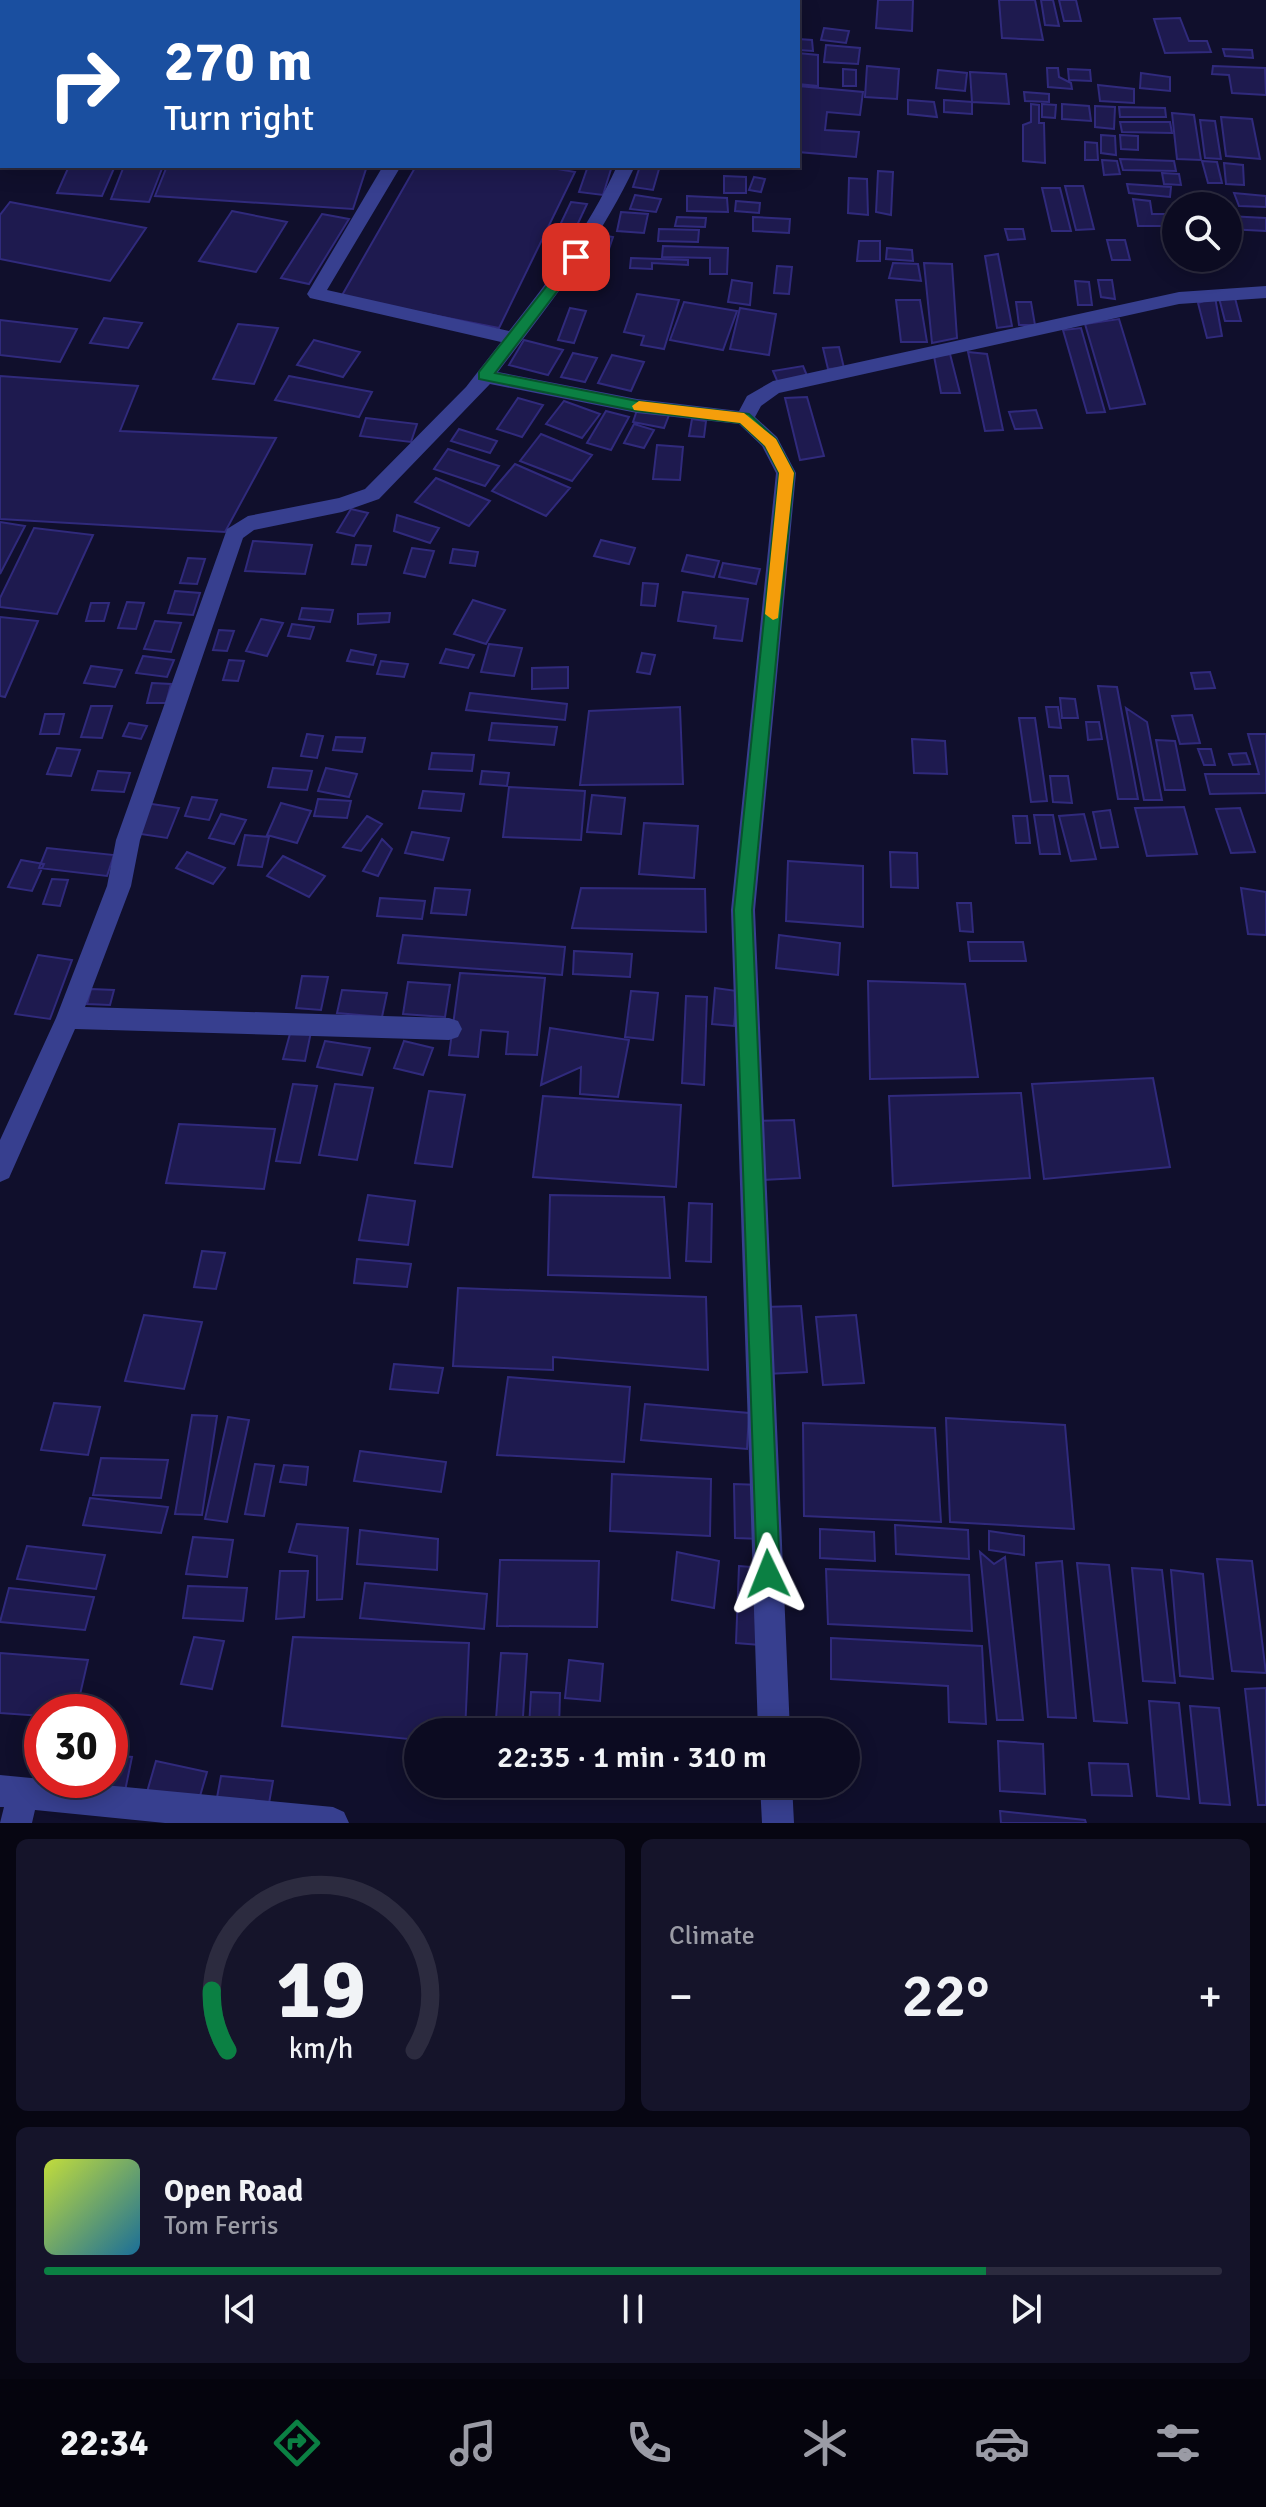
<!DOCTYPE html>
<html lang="en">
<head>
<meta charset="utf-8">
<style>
  body { margin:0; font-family:Signika,sans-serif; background:#15142a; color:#f1f3f6; height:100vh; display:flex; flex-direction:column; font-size:30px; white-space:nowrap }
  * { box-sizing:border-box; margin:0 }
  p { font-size:26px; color:#9a9ba5 }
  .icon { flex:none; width:44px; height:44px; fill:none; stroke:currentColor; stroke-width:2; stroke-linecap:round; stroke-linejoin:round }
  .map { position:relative; height:1823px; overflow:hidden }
  .sheet { display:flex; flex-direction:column; gap:16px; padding:16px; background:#070612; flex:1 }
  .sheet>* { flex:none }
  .banner { position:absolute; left:0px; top:0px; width:800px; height:168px; box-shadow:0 4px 20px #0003,0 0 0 2px #2c2b3f; background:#1a4fa0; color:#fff; overflow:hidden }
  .tools { position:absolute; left:1162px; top:192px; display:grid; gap:16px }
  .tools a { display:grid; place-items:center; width:80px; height:80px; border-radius:50%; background:#0c0b21; box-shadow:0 4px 20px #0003,0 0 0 2px #2c2b3f; font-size:40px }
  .speed { position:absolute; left:24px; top:1694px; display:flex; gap:16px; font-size:40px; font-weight:700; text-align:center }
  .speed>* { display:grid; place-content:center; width:104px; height:104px; border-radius:50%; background:#0c0b21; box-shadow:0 4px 20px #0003,0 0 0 2px #2c2b3f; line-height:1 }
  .speed .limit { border:12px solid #d22; background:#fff; color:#111 }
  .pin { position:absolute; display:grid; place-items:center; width:68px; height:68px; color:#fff; margin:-34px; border-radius:16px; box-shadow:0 4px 12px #0006 }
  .me { position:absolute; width:88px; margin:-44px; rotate:358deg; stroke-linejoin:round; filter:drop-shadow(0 0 6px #0008) }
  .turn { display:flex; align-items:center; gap:28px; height:168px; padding:0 32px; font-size:36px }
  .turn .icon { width:104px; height:104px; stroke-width:2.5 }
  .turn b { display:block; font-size:56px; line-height:68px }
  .big { font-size:60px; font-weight:600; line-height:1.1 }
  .sheet .widget { flex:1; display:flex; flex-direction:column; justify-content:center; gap:12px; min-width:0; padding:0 28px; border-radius:12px; background:#15142a }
  .sheet .dial { align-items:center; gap:0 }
  .dial svg { height:208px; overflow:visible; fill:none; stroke:#2c2b3f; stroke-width:7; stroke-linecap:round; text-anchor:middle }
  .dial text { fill:#f1f3f6; stroke:none }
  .song { display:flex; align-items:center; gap:24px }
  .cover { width:96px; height:96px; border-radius:12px; background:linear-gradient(135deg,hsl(70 70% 55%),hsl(200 70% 35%)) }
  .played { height:8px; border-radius:4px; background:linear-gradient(90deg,#0b8043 80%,#2c2b3f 80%) }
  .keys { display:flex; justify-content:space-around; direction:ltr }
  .heat { display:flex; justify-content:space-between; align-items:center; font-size:44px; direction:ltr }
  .sheet .tiles { flex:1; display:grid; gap:16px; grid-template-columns:1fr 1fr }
  .widget:last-child { grid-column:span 2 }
  .trip { position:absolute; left:404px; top:1718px; width:456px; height:80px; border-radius:40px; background:#0c0b21; box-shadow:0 4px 20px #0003,0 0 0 2px #2c2b3f; font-weight:600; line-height:80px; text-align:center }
  .dock { display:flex; height:128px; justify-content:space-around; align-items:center; background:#05040d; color:#9a9ba5 }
  .dock .icon { width:56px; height:56px }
  .dock .current { color:#0b8043 }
  .dock b { font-size:36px; color:#f1f3f6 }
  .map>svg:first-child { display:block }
  .building { fill:#1e1a4f; stroke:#302a7c; stroke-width:2 }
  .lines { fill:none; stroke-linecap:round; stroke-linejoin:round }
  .minor { fill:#373f8f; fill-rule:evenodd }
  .route { fill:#0b8043; stroke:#07532c; stroke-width:2 }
  .slow { fill:#f59e0b }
</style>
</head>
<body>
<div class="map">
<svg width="1266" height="1823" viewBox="0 0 1266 1823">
  <rect width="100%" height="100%" fill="#100f2c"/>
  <path class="building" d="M516 0H636L516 2Z
    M878 0H913L912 31 876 28Z
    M999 0H1035L1043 40 1002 38Z
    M1041 0H1053L1059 26 1045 25Z
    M1059 0H1076L1081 21H1064Z
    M1180 18 1189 41H1207L1211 52 1165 53 1154 19Z
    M824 28 849 31 846 43 821 40Z
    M798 39 812 40 813 51 798 50Z
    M826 45 860 48 858 64 824 62Z
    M1223 49 1252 50 1253 58 1225 56Z
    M798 53 818 55V86L798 84Z
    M867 66 899 69 897 99 865 97Z
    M1213 66 1265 68 1266 95 1232 93 1229 75 1212 74Z
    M1047 68H1058L1059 77 1071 83 1072 89 1048 87Z
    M843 69 856 70V86H843Z
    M1068 69 1090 70 1091 81 1069 80Z
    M938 70 967 73 965 91 936 88Z
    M970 72 1006 74 1009 104 972 102Z
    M1141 73 1170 77V91L1140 88Z
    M1098 85 1134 89V103L1100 101Z
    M798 86 863 92 860 115 827 112 825 130 859 132 856 157 798 152Z
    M1024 92 1049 94V102L1025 101Z
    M908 100 934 102 937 117 908 114Z
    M944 100 972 102V114L944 112Z
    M1031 104 1039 105V123H1044L1045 163 1023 161V125L1031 122Z
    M1042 104 1056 105 1055 118 1042 117Z
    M1062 104 1089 106 1091 121 1062 119Z
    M1095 106 1115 107 1114 129 1095 127Z
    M1119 107 1165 108 1166 117H1120Z
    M1172 113 1194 115 1201 160 1177 159Z
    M1221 117 1252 119 1260 159 1226 156Z
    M1200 120 1215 121 1221 159 1205 158Z
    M1120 122H1170L1172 133 1122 132Z
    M1101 135 1115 136 1116 155 1101 153Z
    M1120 135 1138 136V150L1121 149Z
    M1085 142 1097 143 1098 160H1085Z
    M1120 159 1174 161 1176 171 1123 170Z
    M1102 160 1117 161 1120 174 1104 175Z
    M1202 161 1217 162 1222 183H1208Z
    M1224 163 1243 165 1244 185 1226 184Z
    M69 166H115L102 196 57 193Z
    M124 166H163L149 202 111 199Z
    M167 166H367L353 209 155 196Z
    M416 166H540L575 172 499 328 341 297Z
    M588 166H612L603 195 579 192Z
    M640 166 659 169 653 190 633 187Z
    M878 171 893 172 891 215 876 212Z
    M1162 173 1179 174 1181 185 1164 184Z
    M724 176 746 177V193H724Z
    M754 177 765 179 761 192 749 190Z
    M849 178 867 179 868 215 848 213Z
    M1127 184 1171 187 1170 197 1129 193Z
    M1065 186H1083L1094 229 1076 230Z
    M1042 188H1060L1071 231H1052Z
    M1234 193 1266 196V207L1239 206Z
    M635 195 661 199 656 212 630 209Z
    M687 196 727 198 728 212 687 211Z
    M1133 199 1150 201 1152 214H1176V226H1138Z
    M736 201 760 203 759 213 735 211Z
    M10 202 146 228 110 281 0 259V215Z
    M571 202 587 204 565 251 549 248Z
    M232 211 287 222 256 272 199 261Z
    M621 212 648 214 644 233 617 231Z
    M322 214 349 219 309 284 281 278Z
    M1228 216 1266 218V231L1228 229Z
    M677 217 706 218 705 227 675 226Z
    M753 217 790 219 789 233 753 231Z
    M659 229 699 230 698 242 658 241Z
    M1005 229H1023L1025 239 1008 240Z
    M601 235 613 237 608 252 595 250Z
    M1107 240H1125L1130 260H1112Z
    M859 241H880V261H857Z
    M663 246 728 248 727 274H710V258L662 257Z
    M887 248 912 250 913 261 886 259Z
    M998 254 1012 326 997 328 985 256Z
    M591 258 609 260 602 282 583 280Z
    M631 258 688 260V265L652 263V269L630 268Z
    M893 263 918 264 921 281 889 278Z
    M924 263 952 264 957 338 932 343Z
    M777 266 792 267 789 294 774 293Z
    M732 280 752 283 750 305 728 302Z
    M1098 280H1112L1115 299 1101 297Z
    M1075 281 1089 282 1092 305H1078Z
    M637 294 679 300 664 349 641 345 644 336 624 332Z
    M1215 297 1222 336 1207 338 1198 303Z
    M1219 298H1235L1241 321H1225Z
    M896 300H920L927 342H901Z
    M684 302 737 311 723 350 670 340Z
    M1016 302H1031L1035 325H1019Z
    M570 308 586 311 574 343 558 340Z
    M740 308 776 314 769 355 730 349Z
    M104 318 142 323 128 348 90 343Z
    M1119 319 1145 404 1110 409 1085 324Z
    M0 320 77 329 60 362 0 355Z
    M238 324 278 328 254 384 213 379Z
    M1081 328 1105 412 1087 413 1063 330Z
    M314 340 360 352 343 377 297 365Z
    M524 340 563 350 548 375 509 365Z
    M839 347 844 368 828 369 823 348Z
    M968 352 987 354 1003 430 985 431Z
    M573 353 597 358 585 382 561 377Z
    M950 354 960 393H941L934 356Z
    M612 355 644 362 631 391 598 383Z
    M803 366 808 378 778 383 773 371Z
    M0 376 138 386 120 431 276 438 225 532 0 519Z
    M289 376 372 392 359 417 275 400Z
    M807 397 824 456 800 460 785 398Z
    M518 398 543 405 522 437 497 429Z
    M564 401 600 414 582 438 546 424Z
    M637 410 669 415 664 428 633 422Z
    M1036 410 1042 428 1015 429 1009 412Z
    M606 411 629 417 611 450 587 443Z
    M366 418 417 424 411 442 360 436Z
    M692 419 706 421 704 437 689 436Z
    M634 424 654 430 644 448 624 443Z
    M459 429 497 441 490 453 451 441Z
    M541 434 592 455 572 481 520 461Z
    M657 445 683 447 680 480 653 479Z
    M448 449 499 466 485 486 434 469Z
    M515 464 570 488 546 516 492 491Z
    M436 478 490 501 469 526 415 502Z
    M351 509 368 513 354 536 337 532Z
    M397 515 439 528 430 543 394 531Z
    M0 522 25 526 0 574Z
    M34 528 93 535 57 614 0 607V598Z
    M601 540 635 548 629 564 594 556Z
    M253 541 312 545 305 574 245 571Z
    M356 545 371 546 366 565 352 564Z
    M412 548 434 551 425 577 404 573Z
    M453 549 478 552 475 566 450 563Z
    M687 555 719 561 714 577 682 571Z
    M188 558 205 559 197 584 180 583Z
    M723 563 760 569 756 584 719 577Z
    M643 583 658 584 655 606 641 605Z
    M175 591 200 593 193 615 168 613Z
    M683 592 748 599 742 641 714 638 716 626 678 621Z
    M473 600 505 610 486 644 454 634Z
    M127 602 144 603 136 629 118 628Z
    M91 603H109L104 621H86Z
    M302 608 333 610 330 622 299 619Z
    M390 613 389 622 358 624V614Z
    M0 617 38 621 5 697 0 696Z
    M261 619 283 623 267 656 246 651Z
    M155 621 181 623 171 652 144 649Z
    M292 624 314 627 310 639 288 636Z
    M219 630 234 631 227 651 213 650Z
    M489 644 522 648 514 676 481 672Z
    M446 649 474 655 468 668 440 663Z
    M351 650 376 655 373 665 347 661Z
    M642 653 655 655 650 674 637 672Z
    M143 656 174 660 167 677 136 673Z
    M229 660 244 661 238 681 223 680Z
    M381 661 408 664 404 677 377 674Z
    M91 666 122 670 115 687 84 683Z
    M568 667V688L532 689V668Z
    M1210 672 1215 688 1195 689 1191 673Z
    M152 683 171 684 166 703H147Z
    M1098 686 1117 687 1138 799H1118Z
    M470 693 567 704 565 720 466 710Z
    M1060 698 1075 699 1078 718H1062Z
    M91 706H112L102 738 81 737Z
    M680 707 683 784 580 785 589 711Z
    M1046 707H1058L1061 728 1049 727Z
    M1126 708 1147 722 1162 800H1144Z
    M45 714H64L59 734H40Z
    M1192 715 1200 743 1180 744 1172 716Z
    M1019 718H1035L1047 801 1031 802Z
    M1086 722H1099L1102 739 1088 740Z
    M129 723 147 726 141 739 123 736Z
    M492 723 557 727 554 745 489 740Z
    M307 734 323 736 317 758 301 756Z
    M1248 734H1266V793L1210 794 1205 774H1259Z
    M336 737 365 738 362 752 333 750Z
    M912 739 945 741 947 774 914 773Z
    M1156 740 1175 741 1185 790H1165Z
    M57 748 80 750 71 776 47 774Z
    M1198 749H1211L1215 765H1204Z
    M432 753 474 755 472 771 429 769Z
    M1246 753 1250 764 1233 765 1229 754Z
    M273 768 312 771 307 790 268 787Z
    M326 768 357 774 349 797 318 791Z
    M98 771 130 773 124 792 92 790Z
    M482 771 509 773 507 786 480 784Z
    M1050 776H1068L1072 803 1053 802Z
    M509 787 585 791 581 840 503 837Z
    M423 791 464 794 461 811 419 808Z
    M592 795 625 798 621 834 587 832Z
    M192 797 217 800 209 820 185 816Z
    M318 799 351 801 347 818 314 816Z
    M145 803 179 808 167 838 134 833Z
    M281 803 311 811 297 843 267 835Z
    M1184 807 1197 854 1147 856 1135 808Z
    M1240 808 1255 852 1231 853 1216 809Z
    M1110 810 1118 847 1101 848 1093 812Z
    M221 814 246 820 234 844 209 838Z
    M1084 814 1096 859 1071 861 1059 816Z
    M1034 815H1053L1060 854H1040Z
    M367 816 382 824 361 851 343 847Z
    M1013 816H1027L1030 843H1016Z
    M644 823 698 826 694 878 639 874Z
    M412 832 449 838 443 860 405 853Z
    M245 835 269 837 262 867 238 865Z
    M382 839 392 849 378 876 363 871Z
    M47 848 114 855 107 876 39 868Z
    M187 852 225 868 213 884 176 868Z
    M890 852 917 853 918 888 891 887Z
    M283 856 325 876 309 897 267 876Z
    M21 860 44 864 32 891 8 887Z
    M788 861 863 866V927L786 921Z
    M52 879 68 880 60 906 43 904Z
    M435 888 470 890 466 915 431 913Z
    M581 888 705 889 706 932 572 928Z
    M1241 888 1266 892V935L1248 934Z
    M380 898 425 901 422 919 377 916Z
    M957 903H971L973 932 960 931Z
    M403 935 565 947 562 975 398 963Z
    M779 935 840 943 838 975 776 968Z
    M968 942H1023L1026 961H970Z
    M574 951 632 954 630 977 573 974Z
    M38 955 72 960 50 1019 15 1014Z
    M460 973 545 978 537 1055 506 1054 508 1032 481 1030 478 1057 449 1055Z
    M302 976 328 977 321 1010 296 1008Z
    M868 981 965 984 978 1077 870 1079Z
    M408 982 450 985 445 1017 403 1014Z
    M715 988 737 991 734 1026 712 1024Z
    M91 989 114 990 110 1005 87 1004Z
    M342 990 387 993 382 1017 337 1013Z
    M631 991 658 993 653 1040 625 1037Z
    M686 996 707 997 704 1085 682 1083Z
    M550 1028 629 1040 618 1097 580 1094 581 1067 541 1085Z
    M291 1030 311 1032 305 1061 283 1059Z
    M325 1041 370 1048 362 1075 317 1067Z
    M404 1041 433 1048 423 1075 394 1068Z
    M1153 1078 1170 1167 1044 1179 1032 1084Z
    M293 1084 317 1086 300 1163 276 1161Z
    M335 1084 373 1088 357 1160 319 1155Z
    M429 1091 465 1095 452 1167 415 1163Z
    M1021 1093 1030 1178 893 1186 889 1096Z
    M543 1096 681 1105 676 1187 533 1177Z
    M794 1120 800 1178 761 1180 757 1121Z
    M179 1124 275 1129 264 1189 166 1183Z
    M368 1195 415 1201 408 1245 359 1240Z
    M550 1195 664 1197 670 1278 548 1275Z
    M689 1203 712 1204 711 1262 686 1261Z
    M202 1251 225 1253 216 1289 194 1287Z
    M357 1259 411 1264 407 1287 354 1283Z
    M458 1288 706 1297 708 1370 553 1357V1370L453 1366Z
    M801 1306 807 1372 766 1374 761 1307Z
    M144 1315 202 1322 184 1389 125 1381Z
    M856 1315 864 1383 823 1385 816 1317Z
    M394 1364 443 1368 438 1393 390 1389Z
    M508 1377 630 1387 624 1462 497 1455Z
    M54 1403 100 1407 88 1455 41 1450Z
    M645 1404 749 1413 747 1449 641 1440Z
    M192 1415 217 1416 202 1515 175 1514Z
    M228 1417 249 1420 227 1522 205 1519Z
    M946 1418 1065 1425 1074 1529 950 1522Z
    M803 1423 935 1428 941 1522 804 1516Z
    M360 1451 446 1462 441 1492 354 1481Z
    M101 1458 168 1460 161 1498 93 1495Z
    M255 1464 274 1466 264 1516 245 1514Z
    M284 1465 308 1467 306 1485 280 1482Z
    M612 1474 711 1479 710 1536 610 1531Z
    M734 1484 761 1485 762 1539 735 1538Z
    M90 1498 168 1507 161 1533 83 1525Z
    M297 1524 348 1528 342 1599 317 1600V1556L289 1552Z
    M895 1525 968 1530 969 1559 896 1554Z
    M820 1529 874 1532 875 1561 820 1558Z
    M360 1530 438 1539 437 1570 357 1564Z
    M989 1531 1024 1536V1555L989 1550Z
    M193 1537 233 1540 227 1577 186 1574Z
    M27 1546 105 1555 96 1589 17 1579Z
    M677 1552 719 1561 714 1608 672 1600Z
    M980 1552 994 1564 1005 1557 1023 1720H997Z
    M1217 1559 1252 1561 1266 1673 1232 1671Z
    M500 1560 599 1561 597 1627 497 1626Z
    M1062 1561 1076 1718 1048 1717 1036 1563Z
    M1077 1563 1109 1565 1127 1723 1094 1721Z
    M739 1566 762 1568 760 1645 736 1643Z
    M1132 1568 1162 1570 1175 1683 1143 1681Z
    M826 1569 969 1575 972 1631 828 1624Z
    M1171 1570 1203 1574 1213 1679 1180 1676Z
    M280 1571H308L304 1617 276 1619Z
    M365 1583 487 1594 484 1629 360 1618Z
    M188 1586 247 1588 243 1621 183 1618Z
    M9 1588 94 1597 85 1630 0 1622Z
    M194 1637 224 1641 212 1689 181 1684Z
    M293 1637 469 1643 465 1732H418V1740L282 1726Z
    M831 1638 982 1646 986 1724 949 1722 948 1686 831 1679Z
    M0 1653 88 1660 76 1712H42V1716L0 1713Z
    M501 1653 527 1654 522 1732H495Z
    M569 1660 603 1664 600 1701 565 1698Z
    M1266 1688V1805H1258L1245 1689Z
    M531 1692 560 1693 559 1729 529 1728Z
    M1149 1701 1179 1703 1189 1799 1157 1796Z
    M1190 1706 1219 1708 1230 1805 1200 1803Z
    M998 1741 1043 1744 1045 1794 1000 1791Z
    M110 1755 132 1757 125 1791 69 1787 70 1780H110Z
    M156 1761 207 1772 198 1803 147 1792Z
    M1089 1763 1128 1764 1132 1796 1092 1795Z
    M221 1776 273 1781 268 1809 216 1803Z
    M1000 1811 1085 1820 1086 1823H1001Z"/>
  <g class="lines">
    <path class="minor" d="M651 0H667V2H651Z
      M383 166H401L327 290 509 331C551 278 589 227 617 166H635C599 242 549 305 498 372L637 399 739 411 747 396 773 381 1179 292 1266 286V298L1179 304 779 393 761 406 755 417 777 437 796 473 755 910 790 1732H758L731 910 776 473 762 446 739 424 637 413 490 384 379 499 342 512 254 530 243 538 140 840 131 886 85 1007 449 1018 458 1021 462 1029 458 1037 449 1040 75 1029 9 1178 0 1182V1140L56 1018 107 886 116 840 227 529 248 516 339 498 365 489 466 387 501 342 310 298 307 294Z
      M0 1775 333 1807 344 1812 349 1823H165L35 1810 32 1823H0L4 1807H0Z
      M760 1784H792L794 1823H762Z"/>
  </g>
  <path class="route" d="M572 254 583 257 495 373 637 401 749 414 776 439 794 473 752 910 780 1574 776 1582 768 1585 760 1582 757 1574 734 910 779 473 765 446 740 423 637 411 479 379V372Z"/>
  <path class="slow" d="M639 401 744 413 776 439 794 473 778 618 773 620 765 614 779 473 765 446 740 423 634 410 632 406Z"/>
</svg>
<div class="tools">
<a><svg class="icon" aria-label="search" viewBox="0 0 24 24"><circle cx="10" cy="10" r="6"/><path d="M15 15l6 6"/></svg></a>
</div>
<div class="speed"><div class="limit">30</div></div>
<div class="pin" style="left:576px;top:257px;background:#d93025"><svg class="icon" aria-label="arrive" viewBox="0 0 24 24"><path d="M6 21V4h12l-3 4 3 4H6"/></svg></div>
<svg class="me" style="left:768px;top:1574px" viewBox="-20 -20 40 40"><path d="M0-17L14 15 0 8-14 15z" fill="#0b8043" stroke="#fff" stroke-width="4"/></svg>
<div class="trip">22:35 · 1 min · 310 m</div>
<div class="banner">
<div class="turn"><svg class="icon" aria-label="right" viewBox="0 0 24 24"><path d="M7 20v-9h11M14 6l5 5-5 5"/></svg><div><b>270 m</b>Turn right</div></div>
</div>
</div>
<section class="sheet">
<div class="tiles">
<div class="widget dial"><svg viewBox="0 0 100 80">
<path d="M14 69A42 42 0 1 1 86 69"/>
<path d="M14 69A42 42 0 0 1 8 46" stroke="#0b8043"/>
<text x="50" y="56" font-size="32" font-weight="700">19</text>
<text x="50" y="72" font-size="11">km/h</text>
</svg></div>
<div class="widget"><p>Climate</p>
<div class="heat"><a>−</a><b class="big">22°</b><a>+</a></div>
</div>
<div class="widget">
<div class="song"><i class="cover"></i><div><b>Open Road</b><p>Tom Ferris</p></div></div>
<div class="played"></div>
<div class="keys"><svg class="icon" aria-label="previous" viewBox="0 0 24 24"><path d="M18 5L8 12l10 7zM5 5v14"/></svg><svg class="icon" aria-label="pause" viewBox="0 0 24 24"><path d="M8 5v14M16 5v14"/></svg><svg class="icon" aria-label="next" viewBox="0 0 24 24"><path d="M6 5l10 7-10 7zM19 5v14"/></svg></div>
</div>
</div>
</section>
<nav class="dock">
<b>22:34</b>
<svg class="icon current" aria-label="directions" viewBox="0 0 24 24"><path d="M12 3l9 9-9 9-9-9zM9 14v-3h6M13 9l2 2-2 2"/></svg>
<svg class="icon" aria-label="music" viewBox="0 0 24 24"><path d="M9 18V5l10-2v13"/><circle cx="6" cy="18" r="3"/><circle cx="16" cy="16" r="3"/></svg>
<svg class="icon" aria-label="phone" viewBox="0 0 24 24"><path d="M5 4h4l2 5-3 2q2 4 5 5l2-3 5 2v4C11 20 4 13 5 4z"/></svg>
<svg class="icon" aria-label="climate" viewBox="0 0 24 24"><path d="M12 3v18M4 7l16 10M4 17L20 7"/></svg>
<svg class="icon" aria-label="car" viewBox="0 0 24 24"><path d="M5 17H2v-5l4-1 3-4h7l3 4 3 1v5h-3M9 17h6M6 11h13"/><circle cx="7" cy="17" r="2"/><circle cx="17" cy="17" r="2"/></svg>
<svg class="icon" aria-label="filters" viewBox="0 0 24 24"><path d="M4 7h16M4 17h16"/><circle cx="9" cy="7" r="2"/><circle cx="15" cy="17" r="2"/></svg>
</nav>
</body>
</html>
